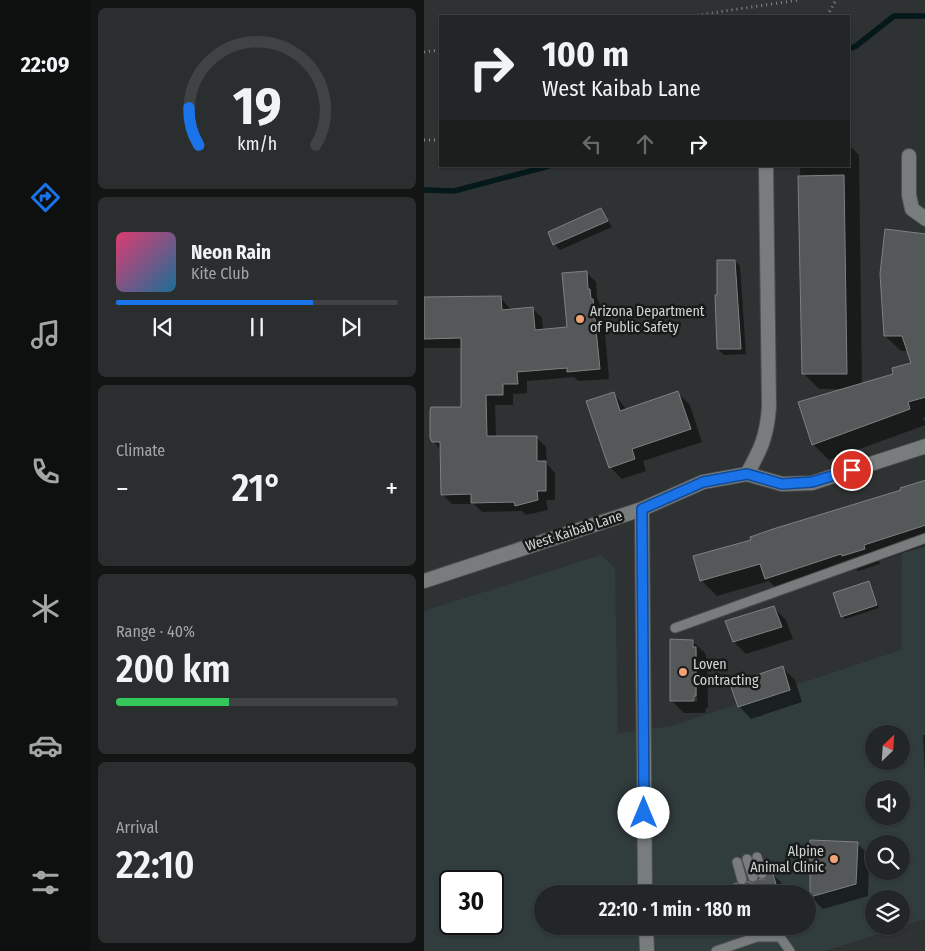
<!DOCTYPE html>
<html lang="en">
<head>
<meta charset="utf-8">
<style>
  body { margin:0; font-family:"Fira Sans Condensed",sans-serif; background:#2b2e2e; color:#f1f3f6; height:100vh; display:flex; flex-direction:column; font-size:19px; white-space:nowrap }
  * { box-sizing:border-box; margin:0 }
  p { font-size:16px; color:#a3a5a7 }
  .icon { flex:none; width:28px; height:28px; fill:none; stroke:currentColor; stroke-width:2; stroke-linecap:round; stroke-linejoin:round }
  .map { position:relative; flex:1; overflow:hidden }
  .panel { display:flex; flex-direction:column; gap:8px; padding:8px; background:#131515; width:334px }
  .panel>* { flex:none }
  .guide { position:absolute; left:15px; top:15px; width:411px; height:152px; border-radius:0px; box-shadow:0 1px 4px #0004,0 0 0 1px #404343; background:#232626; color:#f1f3f6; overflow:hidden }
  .needle { width:32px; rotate:25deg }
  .fabs { position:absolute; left:441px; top:725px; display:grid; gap:10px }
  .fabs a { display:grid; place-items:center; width:45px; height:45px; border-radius:50%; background:#232626; box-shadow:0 1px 4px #0004,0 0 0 1px #404343; font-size:25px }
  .speed { position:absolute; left:15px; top:870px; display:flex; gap:10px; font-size:25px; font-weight:700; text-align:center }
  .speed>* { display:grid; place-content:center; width:65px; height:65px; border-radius:50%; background:#232626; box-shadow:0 1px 4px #0004,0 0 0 1px #404343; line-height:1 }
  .speed .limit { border:2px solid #111; border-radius:8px; background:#fff; color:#111 }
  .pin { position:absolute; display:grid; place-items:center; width:42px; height:42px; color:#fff; margin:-21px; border:2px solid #fff; border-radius:50%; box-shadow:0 1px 5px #0007 }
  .me { position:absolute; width:55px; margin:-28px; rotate:0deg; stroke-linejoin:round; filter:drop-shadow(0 0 4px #0008) }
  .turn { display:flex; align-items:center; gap:18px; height:105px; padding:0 20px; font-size:22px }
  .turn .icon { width:65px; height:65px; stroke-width:2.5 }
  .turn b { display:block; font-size:35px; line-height:42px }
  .lanes { display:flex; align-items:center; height:48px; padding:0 20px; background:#0003; justify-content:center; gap:25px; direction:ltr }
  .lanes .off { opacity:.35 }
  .big { font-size:38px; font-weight:600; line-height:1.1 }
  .panel .widget { flex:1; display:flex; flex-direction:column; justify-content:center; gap:8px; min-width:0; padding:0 18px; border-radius:8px; background:#2b2e2e }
  .panel .dial { align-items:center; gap:0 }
  .dial svg { height:130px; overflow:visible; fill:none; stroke:#404343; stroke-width:7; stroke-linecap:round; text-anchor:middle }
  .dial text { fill:#f1f3f6; stroke:none }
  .song { display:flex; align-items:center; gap:15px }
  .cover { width:60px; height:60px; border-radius:8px; background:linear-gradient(135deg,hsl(340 70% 55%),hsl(200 70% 35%)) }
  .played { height:5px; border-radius:2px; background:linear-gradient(90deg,#1a73e8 70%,#404343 70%) }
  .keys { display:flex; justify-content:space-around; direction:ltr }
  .heat { display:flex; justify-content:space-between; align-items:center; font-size:28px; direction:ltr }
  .charge { height:8px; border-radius:4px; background:linear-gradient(90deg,#34c759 40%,#404343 0) }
  .trip { position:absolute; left:110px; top:885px; width:282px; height:50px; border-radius:25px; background:#232626; box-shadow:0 1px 4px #0004,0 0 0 1px #404343; font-weight:600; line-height:50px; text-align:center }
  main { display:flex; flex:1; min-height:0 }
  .menu { display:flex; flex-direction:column; width:90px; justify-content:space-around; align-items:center; background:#0e0f0f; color:#a3a5a7 }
  .menu .icon { width:35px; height:35px }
  .menu .on { color:#1a73e8 }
  .menu b { font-size:22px; color:#f1f3f6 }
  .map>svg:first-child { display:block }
  .built { fill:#313c3d; fill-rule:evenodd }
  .shadow { fill:#0007; fill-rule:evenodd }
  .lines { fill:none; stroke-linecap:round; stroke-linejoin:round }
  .stream { stroke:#05181a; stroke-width:5.5 }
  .building { fill:#545858; stroke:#7d8181 }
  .service-casing { stroke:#4c4f4f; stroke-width:11 }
  .minor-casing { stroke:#4c4f4f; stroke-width:16 }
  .path { stroke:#868989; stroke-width:3; stroke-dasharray:1 4; stroke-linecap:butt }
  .service { stroke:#787c7d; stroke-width:9 }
  .minor { stroke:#787c7d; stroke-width:14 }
  .route-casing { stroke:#114b97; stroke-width:12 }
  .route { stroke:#1a73e8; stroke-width:9 }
  .poi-dot { fill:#efa376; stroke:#181a1a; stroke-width:2 }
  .labels { text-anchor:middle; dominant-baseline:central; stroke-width:5; stroke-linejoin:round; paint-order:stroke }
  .poi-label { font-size:14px; fill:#d3d6d6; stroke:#181a1a; text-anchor:start }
  .street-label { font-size:14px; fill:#d3d6d6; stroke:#181a1a }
</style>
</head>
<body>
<main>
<nav class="menu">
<b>22:09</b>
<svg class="icon on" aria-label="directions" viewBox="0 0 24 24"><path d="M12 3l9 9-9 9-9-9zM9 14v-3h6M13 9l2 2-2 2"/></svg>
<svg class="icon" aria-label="music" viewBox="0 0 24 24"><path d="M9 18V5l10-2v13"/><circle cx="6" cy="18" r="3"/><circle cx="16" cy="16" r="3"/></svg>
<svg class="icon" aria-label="phone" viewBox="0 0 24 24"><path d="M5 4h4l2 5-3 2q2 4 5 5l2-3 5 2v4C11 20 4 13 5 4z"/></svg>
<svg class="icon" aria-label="climate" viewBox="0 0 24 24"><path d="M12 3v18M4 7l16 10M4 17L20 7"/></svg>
<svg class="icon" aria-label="car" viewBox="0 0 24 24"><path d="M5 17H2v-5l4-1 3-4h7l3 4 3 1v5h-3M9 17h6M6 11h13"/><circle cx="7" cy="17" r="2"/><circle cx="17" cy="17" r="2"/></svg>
<svg class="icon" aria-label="filters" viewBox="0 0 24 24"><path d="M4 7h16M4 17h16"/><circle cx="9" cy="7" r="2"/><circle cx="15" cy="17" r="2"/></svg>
</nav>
<section class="panel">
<div class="widget dial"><svg viewBox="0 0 100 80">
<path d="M14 69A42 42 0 1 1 86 69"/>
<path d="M14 69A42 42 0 0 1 8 46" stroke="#1a73e8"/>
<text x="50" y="56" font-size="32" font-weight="700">19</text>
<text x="50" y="72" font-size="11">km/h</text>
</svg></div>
<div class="widget">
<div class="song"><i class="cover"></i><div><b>Neon Rain</b><p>Kite Club</p></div></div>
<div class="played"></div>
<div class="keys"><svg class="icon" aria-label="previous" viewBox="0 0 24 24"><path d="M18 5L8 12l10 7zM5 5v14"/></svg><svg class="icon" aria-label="pause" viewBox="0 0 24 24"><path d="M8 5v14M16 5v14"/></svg><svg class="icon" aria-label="next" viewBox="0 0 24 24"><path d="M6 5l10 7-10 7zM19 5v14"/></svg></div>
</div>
<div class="widget"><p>Climate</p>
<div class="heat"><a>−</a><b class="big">21°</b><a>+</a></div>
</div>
<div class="widget"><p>Range · 40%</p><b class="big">200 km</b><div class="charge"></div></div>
<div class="widget"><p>Arrival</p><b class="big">22:10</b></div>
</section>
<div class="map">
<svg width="502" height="951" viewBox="0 0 502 951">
  <rect width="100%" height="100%" fill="#2f3232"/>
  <path class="built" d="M501 547V919L401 951H0V611L177 555 191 568 194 733 248 726 477 650 478 553ZM450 734H478V761H450ZM450 789H478V816H450ZM450 844H478V871H450ZM26 881H69V924H26ZM119 894H384V926H119ZM450 899H478V926H450Z"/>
  <path class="shadow" d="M425 145 435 155 438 385 470 375 488 363 484 351H477L461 336 502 235V417H499L502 425 405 460 389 444 420 389H395L380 374 376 166H425Z
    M177 209 188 227 136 250 130 244Z
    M311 261 316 266 322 354 300 355 294 349 295 296Z
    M162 272 172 282 173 298 179 311 185 379 154 381 150 377 103 381V393L89 394V405H71L72 437H112L122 447 123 464 131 473V500H122L124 510 102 515 98 511 58 512 50 504H28L18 494 17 450 9 441 39 408V348H0V298H77L87 310 108 308 118 318 119 330 144 328Z
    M254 393 266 405 278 442 219 461 222 471 198 479 186 467 190 394 203 410Z
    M502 481V545L455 561 456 564 434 571 432 569 358 594 345 581 293 596 277 580 329 541 479 491Z
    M445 582 455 608 421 619 418 616Z
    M349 607 362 620 369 639 322 654 310 642 303 622Z
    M268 641 281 653 283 660 284 708H282L281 713H260L248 701ZM270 651H273V702H271Z
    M359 668 371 680 378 702 327 719 315 706Z
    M499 735H502V796Z
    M433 843 445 855 444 896 399 909 387 897Z
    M347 873 357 882 361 894H257L319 888 341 881Z
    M264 926H313L269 931Z"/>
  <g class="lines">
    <path class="stream" d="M425 49 432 46 470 16H502
      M0 190 30 191 125 166"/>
  </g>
  <path class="building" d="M420 175 423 374H378L374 176Z
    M177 208 184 221 129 245 124 232Z
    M461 229 502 234V397L484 402 486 409 388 445 374 402 469 374 468 368 487 363 478 336H460L456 274Z
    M293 260H311L317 349H293L291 295H293Z
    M163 271 164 289H166L167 299H169L176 369 143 372V368L93 372 94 384H79V395H62L63 436H113V461H122V491H113L114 500 91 506 90 502 47 503V494L17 495 16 442H8L6 438V411L7 407H37V338L0 339V297L77 296 78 310 109 307 111 330 143 327 138 273Z
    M254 391 267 429 208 449 211 459 185 468 162 401 190 392 196 411Z
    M502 480V525L440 545 441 549 418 556 417 554 341 579 336 564 276 581 269 556 327 540 326 537 349 529 477 490 476 488Z
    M445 581 453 605 417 617 409 593Z
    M350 606 358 627 309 642 301 621Z
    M246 639 269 640V647H272V696H270V701H246Z
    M359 666 366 690 314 707 306 684Z
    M386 840 434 842 432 884 386 897Z
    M348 871 355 894H289V891L313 883 319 886 324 881 328 883 335 879 340 880 344 872Z"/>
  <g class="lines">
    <g class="service-casing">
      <path id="service" d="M251 628 502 538
        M333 857 338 874
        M323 859 329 877
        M313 862 318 880
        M292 951 333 937H356L366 951"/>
    </g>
    <g class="minor-casing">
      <path id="minor" d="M485 156V195L488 209 502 219
        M323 474C337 449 343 436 345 407L342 166
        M218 509 221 894
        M0 581 218 509 279 482 323 474 358 484 388 483 502 446
        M222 926 223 951"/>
    </g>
    <path class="path" d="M268 16 374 0
      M403 16 412 0
      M0 52 16 50
      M0 140H16"/>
    <use href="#service" class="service"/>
    <use href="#minor" class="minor"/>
  </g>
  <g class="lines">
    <g class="route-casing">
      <path id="route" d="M220 813 218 509 279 482 323 474 358 484 388 482 428 470"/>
    </g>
    <use href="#route" class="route"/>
  </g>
  <g class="poi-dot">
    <circle cx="156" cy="319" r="5"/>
    <circle cx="259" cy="672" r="5"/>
    <circle cx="410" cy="859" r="5"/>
  </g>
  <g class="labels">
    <g class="poi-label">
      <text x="166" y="311">Arizona Department<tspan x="166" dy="16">of Public Safety</tspan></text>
      <text x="269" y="664">Loven<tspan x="269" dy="16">Contracting</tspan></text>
      <text x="400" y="851" text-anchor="end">Alpine<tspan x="400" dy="16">Animal Clinic</tspan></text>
    </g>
    <g class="street-label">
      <text transform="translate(150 531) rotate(-18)">West Kaibab Lane</text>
    </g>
  </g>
</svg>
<div class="fabs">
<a><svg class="needle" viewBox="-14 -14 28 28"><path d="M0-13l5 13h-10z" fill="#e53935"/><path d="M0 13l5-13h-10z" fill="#a3a5a7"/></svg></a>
<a><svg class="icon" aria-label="sound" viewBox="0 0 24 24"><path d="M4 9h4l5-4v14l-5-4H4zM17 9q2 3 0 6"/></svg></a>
<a><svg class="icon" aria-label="search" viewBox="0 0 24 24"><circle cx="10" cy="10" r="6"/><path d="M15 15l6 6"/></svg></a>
<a><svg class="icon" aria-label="layers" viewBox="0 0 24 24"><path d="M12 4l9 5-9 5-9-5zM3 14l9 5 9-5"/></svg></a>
</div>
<div class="speed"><div class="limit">30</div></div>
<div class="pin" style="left:428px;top:470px;background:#d93025"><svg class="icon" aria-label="arrive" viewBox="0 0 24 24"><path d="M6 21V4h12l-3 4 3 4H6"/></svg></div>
<svg class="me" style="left:220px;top:813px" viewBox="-20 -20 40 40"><circle r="19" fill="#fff"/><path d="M0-13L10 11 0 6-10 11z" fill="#1a73e8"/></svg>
<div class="trip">22:10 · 1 min · 180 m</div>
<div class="guide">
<div class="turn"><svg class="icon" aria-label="right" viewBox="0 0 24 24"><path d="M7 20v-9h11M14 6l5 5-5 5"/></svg><div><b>100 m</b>West Kaibab Lane</div></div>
<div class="lanes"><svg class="icon off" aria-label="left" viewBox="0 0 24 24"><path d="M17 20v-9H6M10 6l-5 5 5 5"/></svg><svg class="icon off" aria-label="ahead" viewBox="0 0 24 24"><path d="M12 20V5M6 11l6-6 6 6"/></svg><svg class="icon" aria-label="right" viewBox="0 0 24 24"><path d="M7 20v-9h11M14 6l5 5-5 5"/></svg></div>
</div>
</div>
</main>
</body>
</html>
